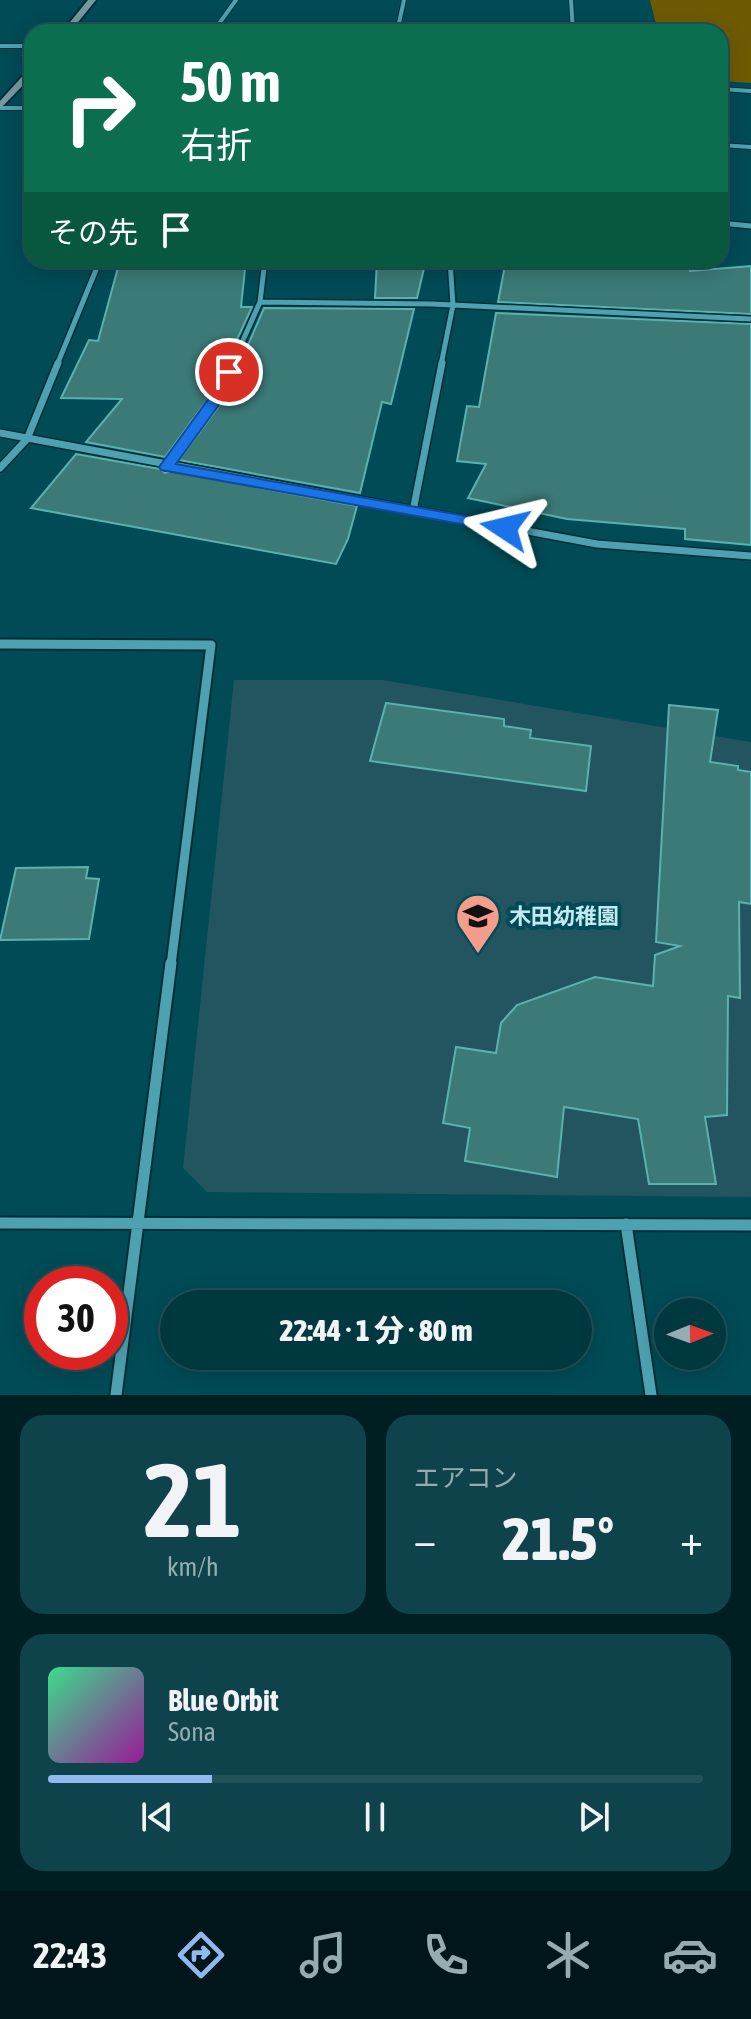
<!DOCTYPE html>
<html lang="ja">
<head>
<meta charset="utf-8">
<style>
  body { margin:0; font-family:"Asap Condensed","Noto Sans JP",sans-serif; background:#0e434b; color:#f1f3f6; height:100vh; display:flex; flex-direction:column; font-size:30px; white-space:nowrap }
  * { box-sizing:border-box; margin:0 }
  p { font-size:26px; color:#95acb1 }
  .icon { flex:none; width:44px; height:44px; fill:none; stroke:currentColor; stroke-width:2; stroke-linecap:round; stroke-linejoin:round }
  .map { position:relative; height:1395px; overflow:hidden }
  .drawer { display:flex; flex-direction:column; gap:20px; padding:20px; background:#001f23; flex:1 }
  .drawer>* { flex:none }
  .banner { position:absolute; left:24px; top:24px; width:704px; height:244px; border-radius:24px; box-shadow:0 4px 20px #0003,0 0 0 2px #225259; background:#0b6e4f; color:#fff; overflow:hidden }
  .needle { width:52px; rotate:89deg }
  .controls { position:absolute; left:654px; top:1298px; display:grid; gap:16px }
  .controls a { display:grid; place-items:center; width:72px; height:72px; border-radius:50%; background:#003840; box-shadow:0 4px 20px #0003,0 0 0 2px #225259; font-size:40px }
  .speed { position:absolute; left:24px; top:1266px; display:flex; gap:16px; font-size:40px; font-weight:700; text-align:center }
  .speed>* { display:grid; place-content:center; width:104px; height:104px; border-radius:50%; background:#003840; box-shadow:0 4px 20px #0003,0 0 0 2px #225259; line-height:1 }
  .speed .limit { border:12px solid #d22; background:#fff; color:#111 }
  .pin { position:absolute; display:grid; place-items:center; width:68px; height:68px; color:#fff; margin:-34px; border:4px solid #fff; border-radius:50%; box-shadow:0 2px 8px #0007 }
  .me { position:absolute; width:88px; margin:-44px; rotate:280deg; stroke-linejoin:round; filter:drop-shadow(0 0 6px #0008) }
  .turn { display:flex; align-items:center; gap:28px; height:168px; padding:0 24px; font-size:36px }
  .turn .icon { width:104px; height:104px; stroke-width:2.5 }
  .turn b { display:block; font-size:56px; line-height:68px }
  .then { display:flex; align-items:center; height:76px; padding:0 24px; background:#0003; gap:16px; font-size:30px }
  .big { font-size:60px; font-weight:800; line-height:1.1 }
  .drawer .tile { flex:1; display:flex; flex-direction:column; justify-content:center; gap:12px; min-width:0; padding:0 28px; border-radius:24px; background:#0e434b }
  .drawer .dial { align-items:center; gap:0 }
  .dial b { font-size:104px; line-height:1 }
  .song { display:flex; align-items:center; gap:24px }
  .cover { width:96px; height:96px; border-radius:12px; background:linear-gradient(135deg,hsl(150 70% 55%),hsl(300 70% 35%)) }
  .played { height:8px; border-radius:4px; background:linear-gradient(90deg,#90b9f0 25%,#225259 25%) }
  .keys { display:flex; justify-content:space-around; direction:ltr }
  .heat { display:flex; justify-content:space-between; align-items:center; font-size:44px; direction:ltr }
  .drawer .tiles { flex:1; display:grid; gap:20px; grid-template-columns:1fr 1fr }
  .tile:last-child { grid-column:span 2 }
  .trip { position:absolute; left:160px; top:1290px; width:432px; height:80px; border-radius:40px; background:#003840; box-shadow:0 4px 20px #0003,0 0 0 2px #225259; font-weight:800; line-height:80px; text-align:center }
  .tab-bar { display:flex; height:128px; justify-content:space-around; align-items:center; background:#00161a; color:#95acb1 }
  .tab-bar .icon { width:56px; height:56px }
  .tab-bar .active { color:#90b9f0 }
  .tab-bar b { font-size:36px; color:#f1f3f6 }
  .map>svg:first-child { display:block }
  .built { fill:#22555f }
  .green { fill:#6f5a04 }
  .building { fill:#3b7a77; stroke:#5bb1ae; stroke-width:2 }
  .lines { fill:none; stroke-linecap:round; stroke-linejoin:round }
  .street-far4-casing { stroke:#002e37; stroke-width:6 }
  .street-far3-casing { stroke:#002e37; stroke-width:8 }
  .street-far2-casing { stroke:#002e37; stroke-width:10 }
  .street-far1-casing { stroke:#002e37; stroke-width:13 }
  .street-casing { stroke:#002e37; stroke-width:15 }
  .secondary-casing { stroke:#002e37; stroke-width:4 }
  .street-far4 { stroke:#4ea1b1; stroke-width:4 }
  .street-far3 { stroke:#4ea1b1; stroke-width:5 }
  .street-far2 { stroke:#4ea1b1; stroke-width:7 }
  .street-far1 { stroke:#4ea1b1; stroke-width:9 }
  .street { stroke:#4ea1b1; stroke-width:11 }
  .secondary { fill:#7599a0; fill-rule:evenodd }
  .route { fill:#1a73e8; stroke:#114b97; stroke-width:2 }
  .labels { text-anchor:middle; dominant-baseline:central; stroke-width:8; stroke-linejoin:round; paint-order:stroke }
  .poi-label { font-size:22px; font-weight:bold; fill:#c3e9f2; stroke:#004b56; text-anchor:start }
</style>
</head>
<body>
<div class="map">
<svg width="751" height="1395" viewBox="0 0 751 1395">
  <rect width="100%" height="100%" fill="#004b56"/>
  <path class="built" d="M234 680H382L751 742V1197L207 1192 183 1168Z"/>
  <path class="green" d="M650 0H751V83L720 81V32H658Z"/>
  <path class="building" d="M146 260H246L241 307H252L213 392 165 457 86 442 122 399 61 398 89 340 98 341 119 264 145 263Z
    M377 260H426L417 298H375Z
    M506 260H688L690 271 751 266V314L498 302Z
    M264 308 414 309 391 404 382 402 360 493 179 460 225 398Z
    M496 313 751 324V545L685 539V529L567 519 468 498 486 464 457 461 467 406 479 407Z
    M76 454 160 469 165 473 171 471 357 506 348 539 336 564 31 508Z
    M386 703 504 719V726L531 730 530 738 591 746 586 791 370 761Z
    M669 705 718 710 710 762 738 766V770L751 772V904L739 902 740 998 728 996 727 1115 705 1117 716 1184H649L638 1119 564 1107 557 1177 465 1161 470 1128 443 1123 456 1047 496 1053 501 1023 517 1005 595 977 653 986 655 955 680 946 656 942Z
    M88 867 86 878 99 879 89 939 0 940 16 868Z"/>
  <g class="lines">
    <g class="street-far4-casing">
      <path id="street-far4" d="M571 0 573 32
        M213 32 236 0
        M397 32 404 0
        M0 46H32
        M720 89 751 91
        M0 108H32
        M720 145 751 147"/>
    </g>
    <g class="street-far3-casing">
      <path id="street-far3" d="M720 223 751 226
        M260 302 432 304 751 319
        M57 365 100 260
        M232 365 260 302 265 260
        M441 365 453 305 450 260"/>
    </g>
    <g class="street-far2-casing">
      <path id="street-far2" d="M0 433 597 544 751 556
        M166 467 219 395 233 363
        M0 468 27 439 58 363
        M413 511 442 363"/>
    </g>
    <g class="street-far1-casing">
      <path id="street-far1" d="M0 644 211 645 171 965"/>
    </g>
    <g class="street-casing">
      <path id="street" d="M0 1223 751 1225
        M626 1224 651 1395
        M116 1395 171 963"/>
    </g>
    <g class="secondary-casing">
      <path id="secondary" d="M88 0H96L70 32H62Z
        M29 69H32V76L0 109V101Z"/>
    </g>
    <use href="#street-far4" class="street-far4"/>
    <use href="#street-far3" class="street-far3"/>
    <use href="#street-far2" class="street-far2"/>
    <use href="#street-far1" class="street-far1"/>
    <use href="#street" class="street"/>
    <use href="#secondary" class="secondary"/>
  </g>
  <path class="route" d="M224 369 236 372 226 395 176 464 505 523 513 528 505 532 161 470 159 467 212 394Z"/>
  <defs>
    <g id="school-pin" transform="scale(2.3)"><path d="M0 17L-7.5 6A9.5 9.5 0 1 1 7.5 6Z" fill="#f49d8b" stroke="#004b56"/><path d="M0-5L7-2L0 1L-7-2ZM-4 1L0 2.5L4 1V4Q0 6-4 4Z" fill="#111"/></g>
  </defs>
  <g fill-rule="evenodd">
    <use href="#school-pin" x="478" y="916"/>
  </g>
  <g class="labels">
    <g class="poi-label">
      <text x="509" y="916">木田幼稚園</text>
    </g>
  </g>
</svg>
<div class="controls">
<a><svg class="needle" viewBox="-14 -14 28 28"><path d="M0-13l5 13h-10z" fill="#e53935"/><path d="M0 13l5-13h-10z" fill="#95acb1"/></svg></a>
</div>
<div class="speed"><div class="limit">30</div></div>
<div class="pin" style="left:229px;top:372px;background:#d93025"><svg class="icon" aria-label="arrive" viewBox="0 0 24 24"><path d="M6 21V4h12l-3 4 3 4H6"/></svg></div>
<svg class="me" style="left:505px;top:528px" viewBox="-20 -20 40 40"><path d="M0-17L14 15 0 8-14 15z" fill="#1a73e8" stroke="#fff" stroke-width="4"/></svg>
<div class="trip">22:44 · 1 分 · 80 m</div>
<div class="banner">
<div class="turn"><svg class="icon" aria-label="right" viewBox="0 0 24 24"><path d="M7 20v-9h11M14 6l5 5-5 5"/></svg><div><b>50 m</b>右折</div></div>
<div class="then">その先<svg class="icon" aria-label="arrive" viewBox="0 0 24 24"><path d="M6 21V4h12l-3 4 3 4H6"/></svg></div>
</div>
</div>
<section class="drawer">
<div class="tiles">
<div class="tile dial"><b>21</b><p>km/h</p></div>
<div class="tile"><p>エアコン</p>
<div class="heat"><a>−</a><b class="big">21.5°</b><a>+</a></div>
</div>
<div class="tile">
<div class="song"><i class="cover"></i><div><b>Blue Orbit</b><p>Sona</p></div></div>
<div class="played"></div>
<div class="keys"><svg class="icon" aria-label="previous" viewBox="0 0 24 24"><path d="M18 5L8 12l10 7zM5 5v14"/></svg><svg class="icon" aria-label="pause" viewBox="0 0 24 24"><path d="M8 5v14M16 5v14"/></svg><svg class="icon" aria-label="next" viewBox="0 0 24 24"><path d="M6 5l10 7-10 7zM19 5v14"/></svg></div>
</div>
</div>
</section>
<nav class="tab-bar">
<b>22:43</b>
<svg class="icon active" aria-label="directions" viewBox="0 0 24 24"><path d="M12 3l9 9-9 9-9-9zM9 14v-3h6M13 9l2 2-2 2"/></svg>
<svg class="icon" aria-label="music" viewBox="0 0 24 24"><path d="M9 18V5l10-2v13"/><circle cx="6" cy="18" r="3"/><circle cx="16" cy="16" r="3"/></svg>
<svg class="icon" aria-label="phone" viewBox="0 0 24 24"><path d="M5 4h4l2 5-3 2q2 4 5 5l2-3 5 2v4C11 20 4 13 5 4z"/></svg>
<svg class="icon" aria-label="climate" viewBox="0 0 24 24"><path d="M12 3v18M4 7l16 10M4 17L20 7"/></svg>
<svg class="icon" aria-label="car" viewBox="0 0 24 24"><path d="M5 17H2v-5l4-1 3-4h7l3 4 3 1v5h-3M9 17h6M6 11h13"/><circle cx="7" cy="17" r="2"/><circle cx="17" cy="17" r="2"/></svg>
</nav>
</body>
</html>
